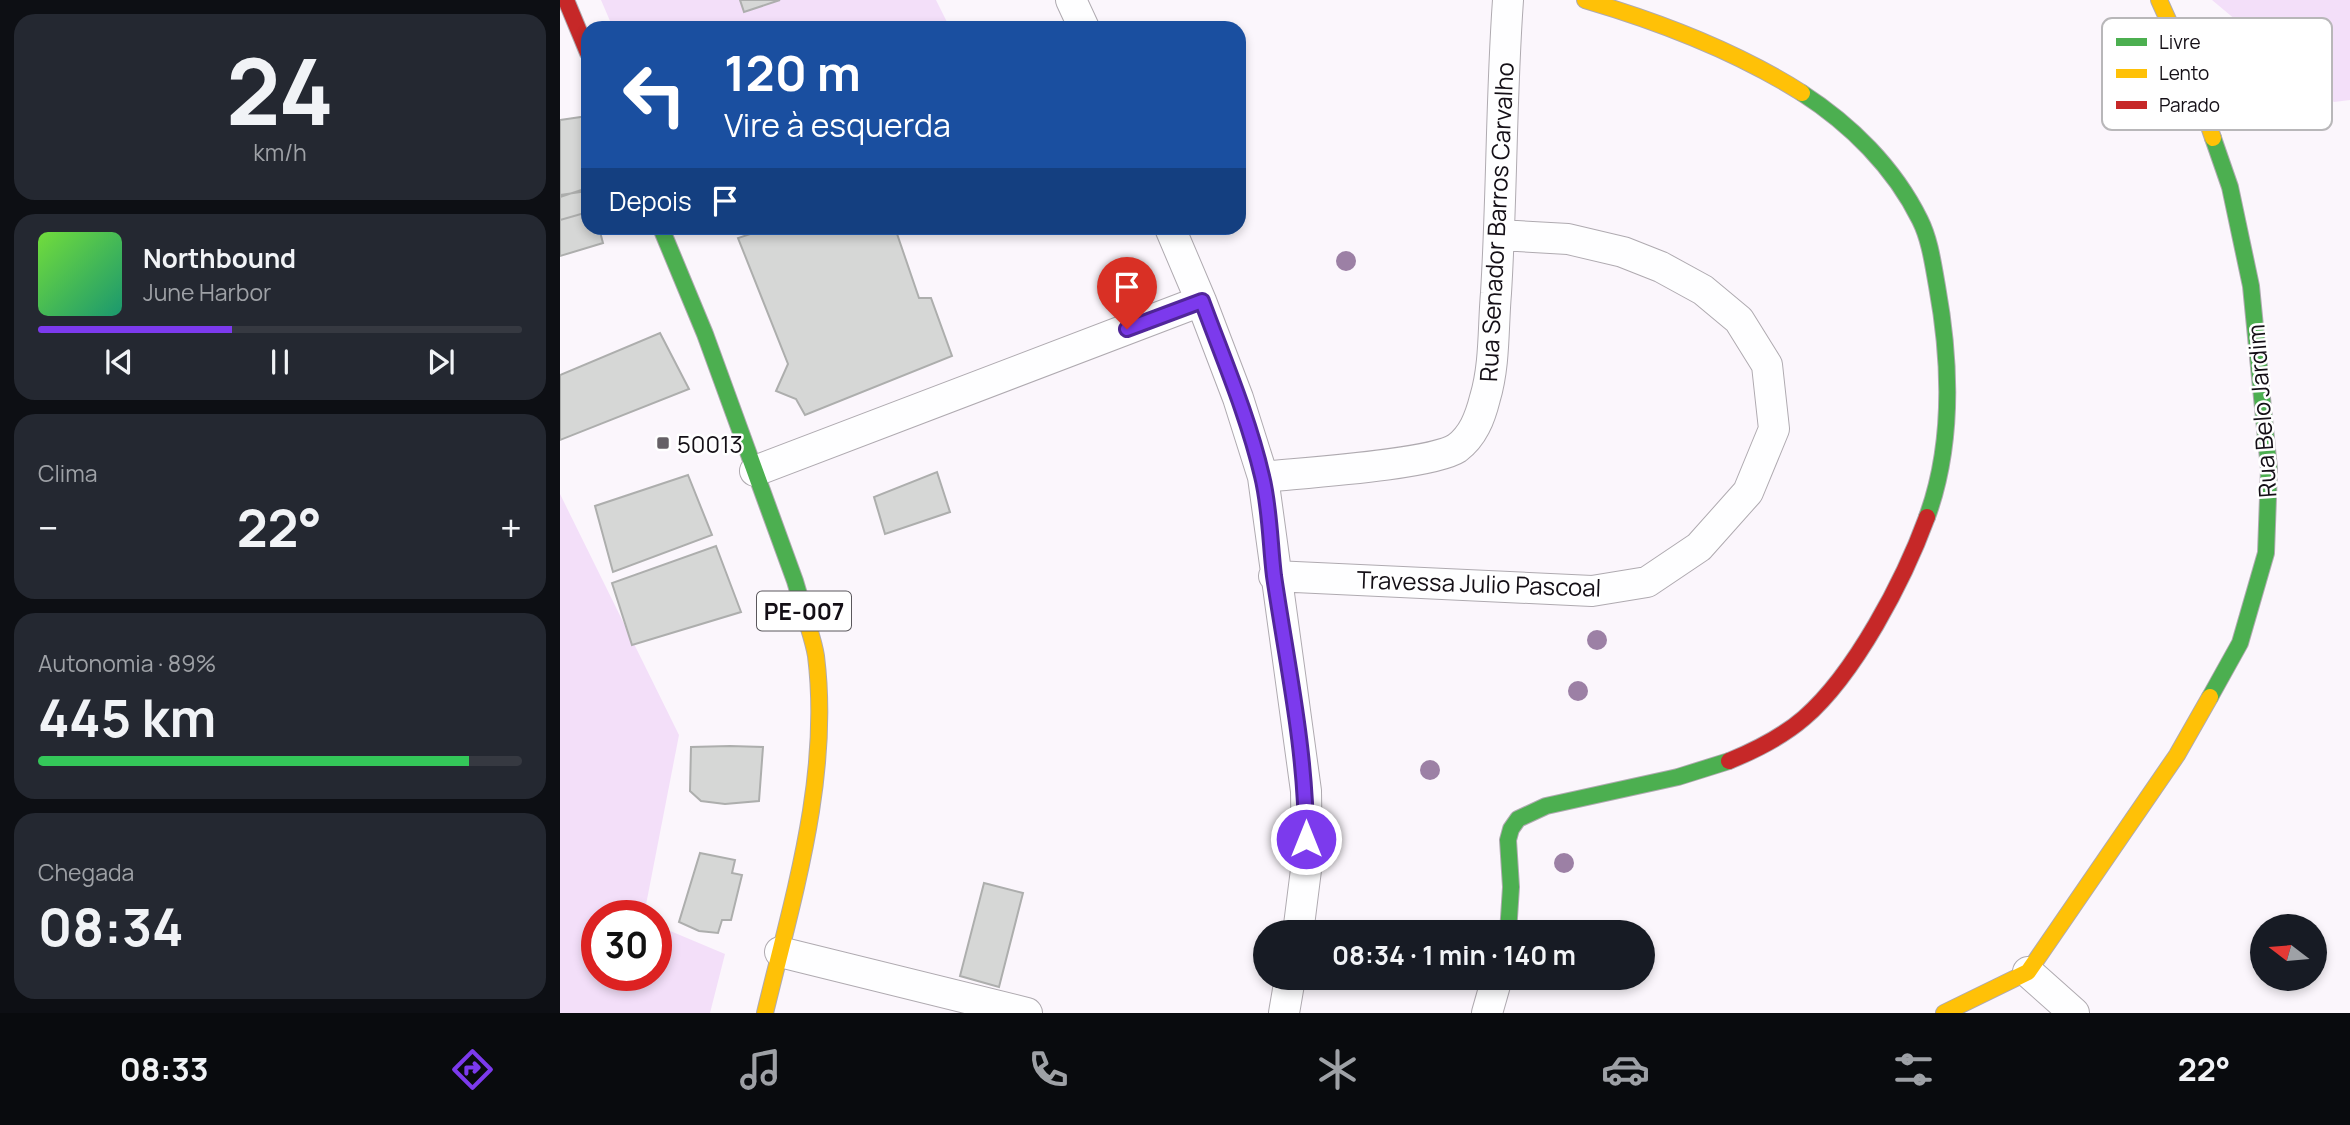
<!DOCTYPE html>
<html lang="pt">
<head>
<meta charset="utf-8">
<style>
  body { margin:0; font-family:Manrope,sans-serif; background:#242831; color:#f1f3f6; height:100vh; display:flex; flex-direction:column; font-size:26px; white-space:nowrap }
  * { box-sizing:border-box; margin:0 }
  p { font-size:23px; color:#9ea1a6 }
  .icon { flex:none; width:38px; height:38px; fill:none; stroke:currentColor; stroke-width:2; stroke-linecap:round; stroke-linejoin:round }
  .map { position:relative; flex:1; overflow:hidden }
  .side { display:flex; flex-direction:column; gap:14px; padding:14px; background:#0d0f14; width:560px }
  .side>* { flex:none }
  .guide { position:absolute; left:21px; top:21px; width:665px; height:214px; border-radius:21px; box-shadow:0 4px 10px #0003; background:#1a4fa0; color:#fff; overflow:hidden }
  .needle { width:46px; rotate:286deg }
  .controls { position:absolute; left:1690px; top:914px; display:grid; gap:14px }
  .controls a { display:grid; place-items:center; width:77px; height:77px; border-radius:50%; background:#171b24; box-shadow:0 4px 10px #0003; font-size:35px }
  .speed { position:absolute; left:21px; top:900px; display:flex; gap:14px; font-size:35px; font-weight:700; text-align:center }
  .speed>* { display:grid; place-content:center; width:91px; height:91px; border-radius:50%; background:#171b24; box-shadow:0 4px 10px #0003; line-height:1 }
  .speed .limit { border:10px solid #d22; background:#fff; color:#111 }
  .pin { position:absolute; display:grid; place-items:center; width:60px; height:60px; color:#fff; margin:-72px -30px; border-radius:50% 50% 50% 0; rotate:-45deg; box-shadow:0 0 7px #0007 }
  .pin .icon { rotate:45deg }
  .me { position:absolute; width:77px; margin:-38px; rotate:0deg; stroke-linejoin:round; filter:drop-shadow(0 0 5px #0008) }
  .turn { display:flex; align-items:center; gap:24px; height:147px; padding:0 28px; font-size:32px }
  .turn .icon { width:91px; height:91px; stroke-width:2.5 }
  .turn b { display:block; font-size:49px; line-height:60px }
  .then { display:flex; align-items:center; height:66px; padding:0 28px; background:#0003; gap:14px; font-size:26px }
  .big { font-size:52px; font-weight:700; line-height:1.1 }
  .side .card { flex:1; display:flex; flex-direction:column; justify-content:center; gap:10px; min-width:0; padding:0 24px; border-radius:21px; background:#242831 }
  .side .dial { align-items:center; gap:0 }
  .dial b { font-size:91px; line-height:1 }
  .song { display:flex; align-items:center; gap:21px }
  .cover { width:84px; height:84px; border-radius:10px; background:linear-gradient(135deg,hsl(100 70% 55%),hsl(160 70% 35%)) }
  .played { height:7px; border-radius:4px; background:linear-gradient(90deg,#7c3aed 40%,#363941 40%) }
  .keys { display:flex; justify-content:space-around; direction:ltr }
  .heat { display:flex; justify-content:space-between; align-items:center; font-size:38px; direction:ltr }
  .charge { height:10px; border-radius:5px; background:linear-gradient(90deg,#34c759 89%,#363941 0) }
  .trip { position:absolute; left:693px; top:920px; width:402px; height:70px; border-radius:35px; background:#171b24; box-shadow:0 4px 10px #0003; font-weight:700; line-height:70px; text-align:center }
  .dock { display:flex; height:112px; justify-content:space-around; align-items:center; background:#090b0e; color:#9ea1a6 }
  .dock .icon { width:49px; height:49px }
  .dock .current { color:#7c3aed }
  .dock b { font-size:32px; color:#f1f3f6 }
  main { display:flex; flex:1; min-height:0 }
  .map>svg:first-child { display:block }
  .green { fill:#f3dff9 }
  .building { fill:#d6d7d6; stroke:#adaead; stroke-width:2 }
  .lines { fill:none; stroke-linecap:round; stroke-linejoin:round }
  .street-casing { stroke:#afaab0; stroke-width:32 }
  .fast-casing { stroke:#afaab0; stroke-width:18 }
  .slow-casing { stroke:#afaab0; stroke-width:18 }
  .jam-casing { stroke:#afaab0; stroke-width:18 }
  .street { stroke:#fefeff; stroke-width:30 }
  .fast { stroke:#4caf50; stroke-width:16 }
  .slow { stroke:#ffc107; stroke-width:16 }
  .jam { stroke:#c62828; stroke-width:16 }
  .tree { fill:#9c80a5 }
  .route-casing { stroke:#51269a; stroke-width:18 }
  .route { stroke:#7c3aed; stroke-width:12 }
  .poi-dot { fill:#656066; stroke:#fff; stroke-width:2.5 }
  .labels { text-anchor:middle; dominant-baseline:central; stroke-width:5; stroke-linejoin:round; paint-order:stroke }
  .shield { fill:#fff; stroke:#5a575c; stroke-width:2 }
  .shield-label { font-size:23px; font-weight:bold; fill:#140f16 }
  .street-label { font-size:24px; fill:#140f16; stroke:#fff }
  .poi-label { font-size:24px; fill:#140f16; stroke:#fff; text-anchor:start }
  .key { fill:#fff; stroke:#b8b7b9; stroke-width:2 }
  .key-label { font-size:19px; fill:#140f16 }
</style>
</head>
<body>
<main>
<section class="side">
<div class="card dial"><b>24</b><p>km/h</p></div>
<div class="card">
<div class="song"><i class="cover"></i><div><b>Northbound</b><p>June Harbor</p></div></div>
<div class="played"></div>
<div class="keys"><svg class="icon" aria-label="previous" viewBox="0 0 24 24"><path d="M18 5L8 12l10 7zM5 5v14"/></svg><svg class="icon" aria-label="pause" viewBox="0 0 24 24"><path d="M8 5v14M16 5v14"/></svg><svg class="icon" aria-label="next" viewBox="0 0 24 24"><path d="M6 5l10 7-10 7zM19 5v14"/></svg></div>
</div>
<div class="card"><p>Clima</p>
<div class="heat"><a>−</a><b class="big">22°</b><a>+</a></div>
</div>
<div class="card"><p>Autonomia · 89%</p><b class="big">445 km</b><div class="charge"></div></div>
<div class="card"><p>Chegada</p><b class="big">08:34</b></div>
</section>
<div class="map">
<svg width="1790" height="1013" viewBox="0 0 1790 1013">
  <rect width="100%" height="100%" fill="#fbf6fc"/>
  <path class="green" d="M41 0H376L390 28H53Z
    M1652 0H1790V100L1774 102Z
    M0 494 119 735 84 915H37V975H96V925L165 954 150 1013H0Z"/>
  <path class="building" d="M180 0H220L184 12Z
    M28 116V191L0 195V120Z
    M27 188 28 212 0 220V197Z
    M28 212V228H39L43 243 0 256V220Z
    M208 228H335L359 298H371L392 356 245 415 236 399 216 391 228 364 178 238Z
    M100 333 129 389 0 440V375Z
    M377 472 390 512 325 534 314 497Z
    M128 475 152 535 53 572 35 506Z
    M156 546 181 612 72 645 52 583Z
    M170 746 203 747 199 801 165 804 141 801 130 791 131 747Z
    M140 853 175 860 172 873 182 875 171 920H162L158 933 139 931 119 922Z
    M424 883 463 893 439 987 400 976Z"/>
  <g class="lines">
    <g class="street-casing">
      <path id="street" d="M511 0 524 28
        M610 228 641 301 678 398 703 477 746 791 747 862 738 933
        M195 471 641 301
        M703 477C740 473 871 465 897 448 913 436 920 418 925 398 935 365 933 327 936 293 942 195 941 97 948 0
        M714 576 1032 591 1087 582 1139 547 1188 492 1214 429 1207 365 1179 320 1143 290 1101 267 1063 252 1008 239 940 235
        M220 952 467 1013
        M1468 972 1514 1013
        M724 1013 730 978
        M927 1013 937 978"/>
    </g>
    <g class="fast-casing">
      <path id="fast" d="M1242 93C1290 124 1334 167 1360 220 1370 240 1373 264 1377 286 1391 363 1394 443 1367 517
        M101 228 145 334 235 581 245 615
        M1650 697 1680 643 1706 553 1709 469 1691 286 1670 187 1653 138
        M948 933 951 887 948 840 951 829 958 819 986 806 1118 777 1169 761"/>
    </g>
    <g class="slow-casing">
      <path id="slow" d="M1025 0C1100 22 1176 51 1242 93
        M1599 0 1627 62 1653 138
        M205 1013C233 897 271 777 256 656 254 643 249 629 245 615
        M1384 1013 1468 972 1617 755 1650 697"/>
    </g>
    <g class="jam-casing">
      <path id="jam" d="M6 0 28 53
        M1169 761C1196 750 1222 737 1244 718 1295 674 1344 580 1367 517"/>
    </g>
    <use href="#street" class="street"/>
    <use href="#fast" class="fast"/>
    <use href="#slow" class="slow"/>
    <use href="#jam" class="jam"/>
  </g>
  <g class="tree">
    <circle cx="786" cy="261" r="10"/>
    <circle cx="1037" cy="640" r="10"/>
    <circle cx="1018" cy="691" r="10"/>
    <circle cx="870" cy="770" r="10"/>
    <circle cx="1004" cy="863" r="10"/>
  </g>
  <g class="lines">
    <g class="route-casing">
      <path id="route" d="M567 329 642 301C663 358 688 416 702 476 710 508 710 543 714 576 727 664 746 750 746 839"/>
    </g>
    <use href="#route" class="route"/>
  </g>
  <rect class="poi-dot" x="96" y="436" width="14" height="14" rx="3.5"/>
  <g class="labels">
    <rect class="shield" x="197" y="591.5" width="94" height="39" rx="5"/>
    <g class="shield-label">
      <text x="244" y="611">PE-007</text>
    </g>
    <g class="street-label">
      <text transform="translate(936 222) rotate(-87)">Rua Senador Barros Carvalho</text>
      <text transform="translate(1701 411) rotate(-94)">Rua Belo Jardim</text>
      <text transform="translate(919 583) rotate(2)">Travessa Julio Pascoal</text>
    </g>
    <g class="poi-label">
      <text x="117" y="443">50013</text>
    </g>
  </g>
  <rect x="1542" y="18" width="230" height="112" rx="10" class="key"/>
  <rect x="1556" y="38" width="31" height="8" fill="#4caf50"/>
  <rect x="1556" y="69" width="31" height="9" fill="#ffc107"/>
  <rect x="1556" y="101" width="31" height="8" fill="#c62828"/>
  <g class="key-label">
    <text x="1599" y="49">Livre</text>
    <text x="1599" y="80">Lento</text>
    <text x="1599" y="112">Parado</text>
  </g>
</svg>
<div class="controls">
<a><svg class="needle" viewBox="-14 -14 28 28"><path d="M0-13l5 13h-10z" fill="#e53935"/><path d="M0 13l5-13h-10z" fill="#9ea1a6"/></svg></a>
</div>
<div class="speed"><div class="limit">30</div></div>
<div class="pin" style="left:567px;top:329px;background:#d93025"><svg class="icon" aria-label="arrive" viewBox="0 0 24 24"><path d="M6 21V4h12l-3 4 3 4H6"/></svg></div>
<svg class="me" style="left:746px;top:839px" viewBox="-20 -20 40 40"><circle r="17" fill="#7c3aed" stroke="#fff" stroke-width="3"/><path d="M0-11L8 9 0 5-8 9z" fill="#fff"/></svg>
<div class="trip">08:34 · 1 min · 140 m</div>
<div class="guide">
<div class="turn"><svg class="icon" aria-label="left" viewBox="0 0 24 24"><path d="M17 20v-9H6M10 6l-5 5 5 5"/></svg><div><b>120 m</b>Vire à esquerda</div></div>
<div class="then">Depois<svg class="icon" aria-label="arrive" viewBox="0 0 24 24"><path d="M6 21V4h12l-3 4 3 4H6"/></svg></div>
</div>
</div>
</main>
<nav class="dock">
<b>08:33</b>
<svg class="icon current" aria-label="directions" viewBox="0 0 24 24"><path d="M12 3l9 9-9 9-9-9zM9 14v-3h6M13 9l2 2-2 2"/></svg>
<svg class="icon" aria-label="music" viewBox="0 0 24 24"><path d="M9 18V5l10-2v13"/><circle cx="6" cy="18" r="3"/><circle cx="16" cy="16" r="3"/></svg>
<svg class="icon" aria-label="phone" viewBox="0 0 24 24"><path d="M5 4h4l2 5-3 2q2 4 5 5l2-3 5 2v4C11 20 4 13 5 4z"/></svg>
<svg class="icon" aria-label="climate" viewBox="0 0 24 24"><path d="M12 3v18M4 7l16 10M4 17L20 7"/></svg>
<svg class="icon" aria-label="car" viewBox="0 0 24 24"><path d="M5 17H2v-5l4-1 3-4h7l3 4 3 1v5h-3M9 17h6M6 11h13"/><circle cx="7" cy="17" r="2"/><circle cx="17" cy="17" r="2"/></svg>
<svg class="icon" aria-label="filters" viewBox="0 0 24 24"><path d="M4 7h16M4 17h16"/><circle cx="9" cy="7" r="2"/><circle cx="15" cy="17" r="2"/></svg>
<b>22°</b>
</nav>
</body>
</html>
